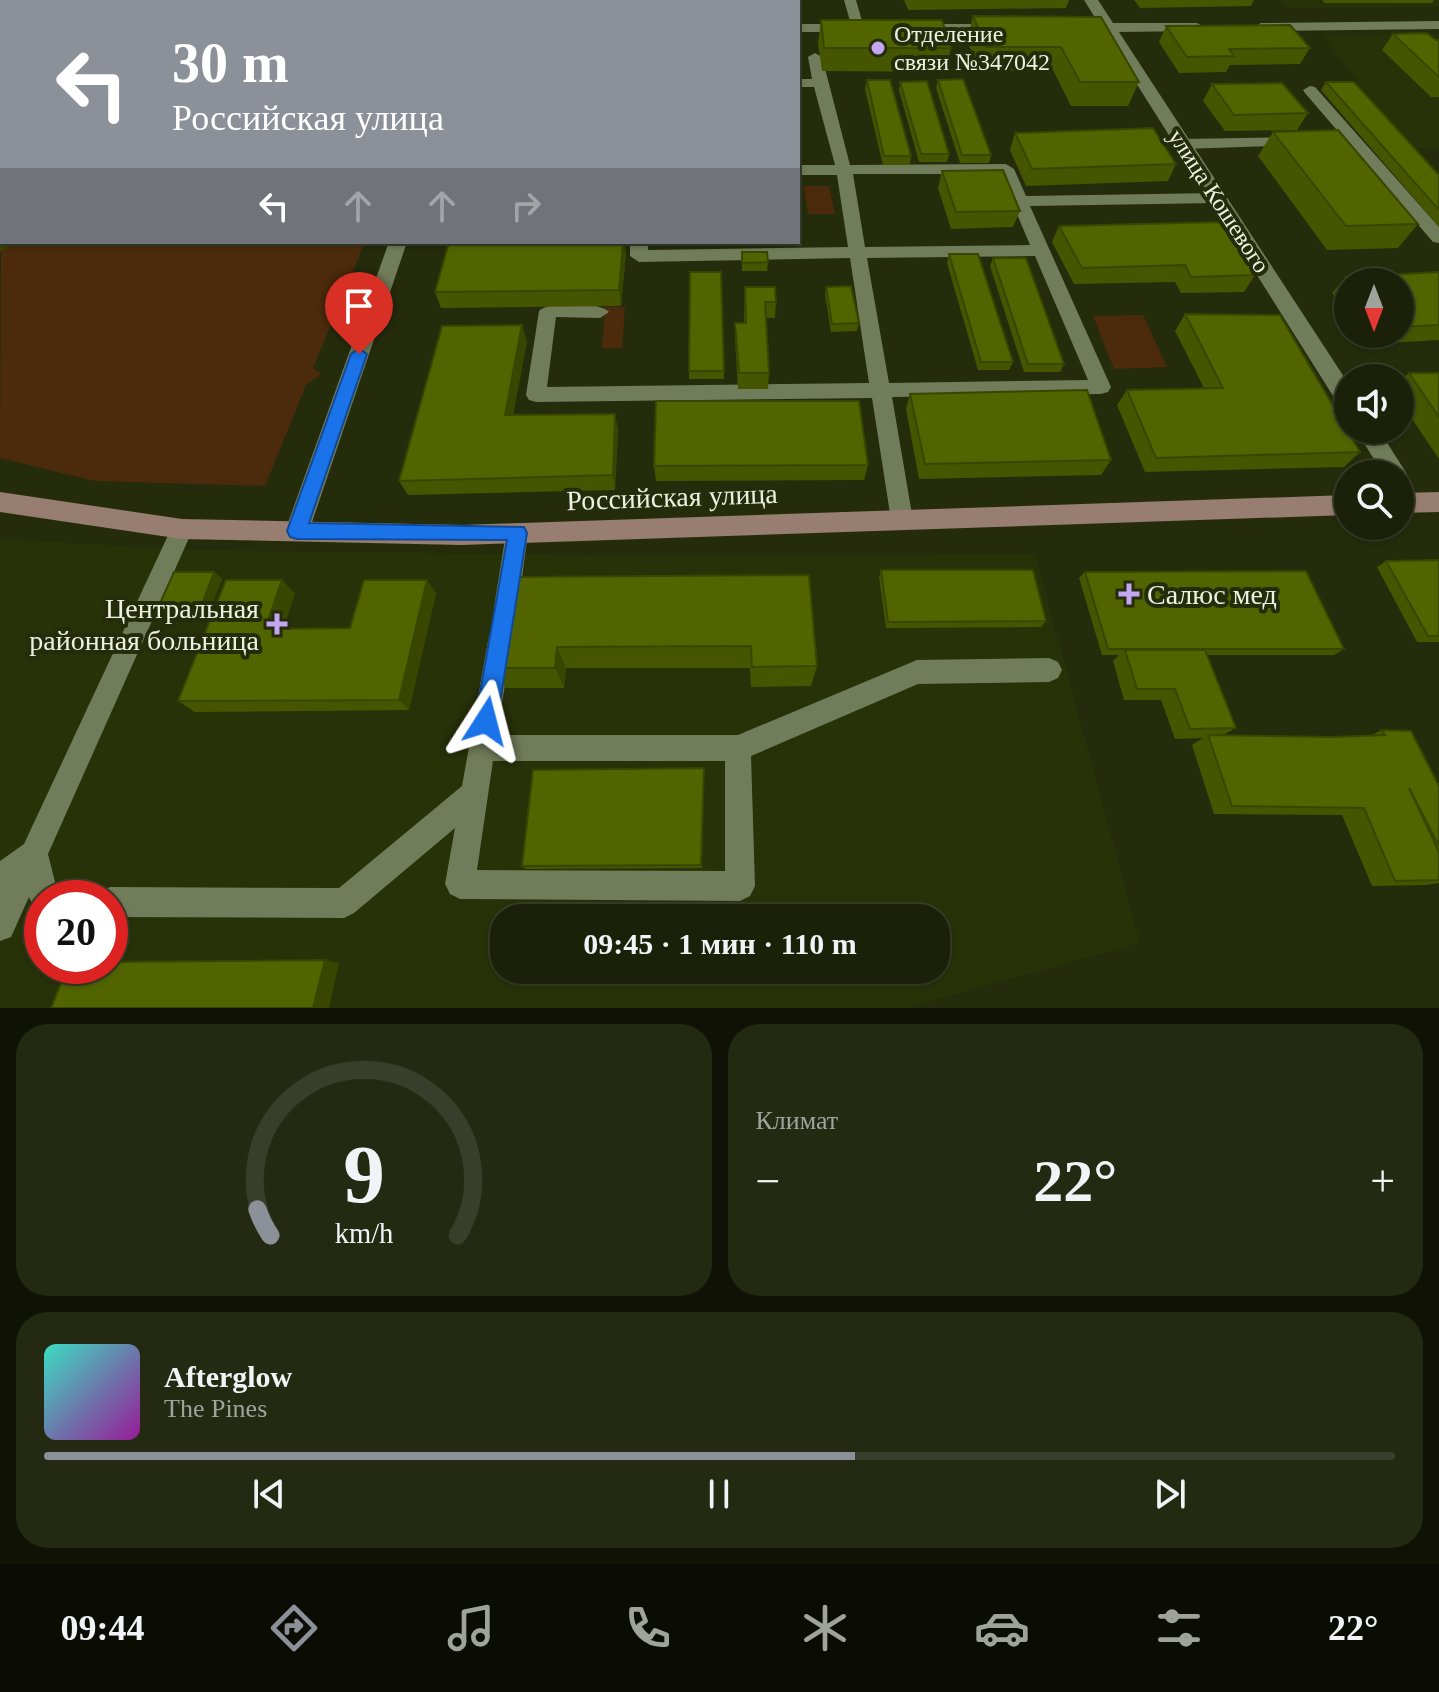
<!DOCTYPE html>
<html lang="ru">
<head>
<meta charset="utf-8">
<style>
  body { margin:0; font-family:Georgia,serif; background:#242912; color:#f1f3f6; height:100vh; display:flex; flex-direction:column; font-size:30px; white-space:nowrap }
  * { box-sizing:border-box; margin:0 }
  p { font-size:26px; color:#a0a39c }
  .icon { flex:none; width:44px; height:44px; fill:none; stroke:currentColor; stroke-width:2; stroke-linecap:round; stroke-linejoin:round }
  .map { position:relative; height:1008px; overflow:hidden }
  .side { display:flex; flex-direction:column; gap:16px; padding:16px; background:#0f1205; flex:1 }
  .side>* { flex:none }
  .banner { position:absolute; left:0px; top:0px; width:800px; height:244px; box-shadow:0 2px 6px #0004,0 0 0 2px #393e2a; background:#8c9099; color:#fff; overflow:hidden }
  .needle { width:52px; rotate:180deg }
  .controls { position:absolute; left:1334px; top:268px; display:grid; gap:16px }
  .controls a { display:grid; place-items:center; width:80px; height:80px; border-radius:50%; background:#1b2109; box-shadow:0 2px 6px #0004,0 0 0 2px #393e2a; font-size:40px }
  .speed { position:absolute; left:24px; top:880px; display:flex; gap:16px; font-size:40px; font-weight:700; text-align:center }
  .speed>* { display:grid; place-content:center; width:104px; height:104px; border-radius:50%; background:#1b2109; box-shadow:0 2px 6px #0004,0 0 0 2px #393e2a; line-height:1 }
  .speed .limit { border:12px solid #d22; background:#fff; color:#111 }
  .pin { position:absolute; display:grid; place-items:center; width:68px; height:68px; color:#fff; margin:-82px -34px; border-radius:50% 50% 50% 0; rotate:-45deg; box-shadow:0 0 8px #0007 }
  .pin .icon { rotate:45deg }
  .me { position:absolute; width:88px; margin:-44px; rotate:9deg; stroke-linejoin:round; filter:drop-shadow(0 0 6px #0008) }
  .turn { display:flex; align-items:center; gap:28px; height:168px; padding:0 40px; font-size:36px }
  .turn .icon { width:104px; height:104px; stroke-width:2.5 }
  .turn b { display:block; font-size:56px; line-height:68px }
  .lanes { display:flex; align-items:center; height:76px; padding:0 40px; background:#0003; justify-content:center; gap:40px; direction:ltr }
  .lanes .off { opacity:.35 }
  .big { font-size:60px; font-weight:600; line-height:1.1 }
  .side .widget { flex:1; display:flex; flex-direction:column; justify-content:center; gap:12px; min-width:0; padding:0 28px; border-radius:32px; background:#242912 }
  .side .dial { align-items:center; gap:0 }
  .dial svg { height:208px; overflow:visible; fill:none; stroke:#393e2a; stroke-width:7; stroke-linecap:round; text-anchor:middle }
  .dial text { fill:#f1f3f6; stroke:none }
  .song { display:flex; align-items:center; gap:24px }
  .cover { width:96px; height:96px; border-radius:12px; background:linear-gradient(135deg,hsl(170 70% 55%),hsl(300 70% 35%)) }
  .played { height:8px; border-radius:4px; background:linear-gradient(90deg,#8c9099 60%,#393e2a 60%) }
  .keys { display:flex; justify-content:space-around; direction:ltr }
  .heat { display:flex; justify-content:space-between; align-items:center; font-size:44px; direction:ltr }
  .side .tiles { flex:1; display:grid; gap:16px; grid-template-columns:1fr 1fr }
  .widget:last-child { grid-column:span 2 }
  .trip { position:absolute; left:490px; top:904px; width:460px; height:80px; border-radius:32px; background:#1b2109; box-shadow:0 2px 6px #0004,0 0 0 2px #393e2a; font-weight:600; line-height:80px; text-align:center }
  .menu { display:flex; height:128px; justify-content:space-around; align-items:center; background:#0b0d04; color:#a0a39c }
  .menu .icon { width:56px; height:56px }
  .menu .selected { color:#8c9099 }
  .menu b { font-size:36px; color:#f1f3f6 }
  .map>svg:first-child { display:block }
  .built { fill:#283209; fill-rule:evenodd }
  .green { fill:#4b2b0b }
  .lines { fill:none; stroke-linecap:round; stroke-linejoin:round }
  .lane { fill:#717c5a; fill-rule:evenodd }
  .street { fill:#717c5a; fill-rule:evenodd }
  .secondary { fill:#987e71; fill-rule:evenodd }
  .wall { fill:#465600 }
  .shaded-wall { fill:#394600 }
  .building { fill:#516400; stroke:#394600; stroke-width:2 }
  .route { fill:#1a73e8; stroke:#114b97; stroke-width:2 }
  .poi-dot { fill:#c4a7f1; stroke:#242c0c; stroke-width:3 }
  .labels { text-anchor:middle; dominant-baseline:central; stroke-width:8; stroke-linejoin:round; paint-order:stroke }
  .far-poi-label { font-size:24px; fill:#ecf2df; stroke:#242c0c; text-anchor:start }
  .far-street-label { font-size:24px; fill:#ecf2df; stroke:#242c0c }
  .street-label { font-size:28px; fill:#ecf2df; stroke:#242c0c }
  .poi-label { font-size:28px; fill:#ecf2df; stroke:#242c0c; text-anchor:start }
</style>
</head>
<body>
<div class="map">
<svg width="1439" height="1008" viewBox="0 0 1439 1008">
  <rect width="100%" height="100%" fill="#242c0c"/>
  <path class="built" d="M1280 0H1439V7L1287 8Z
    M1439 34V148L1411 149 1322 35Z
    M0 539 193 550 677 556 1035 554 1140 943 905 1008H0ZM42 898H110V966H42ZM504 918H936V970H504Z"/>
  <path class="green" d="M2 29V242H365L313 368 321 374 306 385 265 486 95 481 0 458Z
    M803 186H829L835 214H808Z
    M605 307H625L622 348H602Z
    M1143 315 1167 367 1114 369 1093 316Z"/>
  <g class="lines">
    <path class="lane" d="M371 0H389L390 2H372Z
      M844 0H856L864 28 863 31 852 28Z
      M815 53 822 57 850 165 1006 164 1014 169 1026 196 1217 193 1225 198 1217 203 1030 206 1111 387 1108 392 1101 394 892 397 913 520 910 527 902 529 894 527 891 520 872 398 536 402 529 400 526 395 539 311C547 301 601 302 609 312L600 318 556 317 547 387 869 383 850 258 639 262 630 256V242H648V250L848 247 837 175H798V165H835L814 87H798V79H812L808 57ZM853 174H1000L1030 245 865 247ZM1035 256 1088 380 889 383 867 258Z
      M1310 86 1315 87 1439 227V243L1433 242 1305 93 1303 90Z
      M1297 137 1302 139V145L1182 149 1174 144 1182 139Z
      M182 519 190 522 193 529 48 854 59 898H42V912L34 908 29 897 11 937 0 941V861L24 844 171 529 174 522Z
      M517 523 525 526 528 533 518 607 514 615 506 618 498 615 494 607 506 533 509 526Z
      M500 630 509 633 512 641 497 735H738L917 660 1049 658 1058 662 1062 670 1058 678 1049 682 918 684 751 756 755 886 750 896 740 901 460 899 450 894 445 884 455 828 354 913 344 918 110 917V898H97L100 892 110 887 339 888 462 786 488 641 491 633ZM493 761H725V871L477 870Z"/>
    <path class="street" d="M1084 0H1098L1113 23H1197L1204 27 1197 31 1119 32 1348 383V409L1340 407 1104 32H1077L1070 28 1077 24H1099Z
      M1439 21V29L1261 31 1254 27 1261 23Z
      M798 24H853L860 28 853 32H798Z
      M1001 24 1008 28 1006 31 913 32 906 28 913 24Z
      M389 242H407L309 531 306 538 297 541 288 538 285 531Z
      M1356 430H1379L1407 474 1403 481 1400 482V474H1383Z"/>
    <path class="secondary" d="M0 16H2L0 25Z
      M0 492 182 519 462 525 1348 495V515L462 545 182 539 0 512Z
      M1439 492V512L1400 513V493Z"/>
  </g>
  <path class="wall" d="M163 0H358L359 2H159Z
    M625 0H790V2H625Z
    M904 0H1069L1066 8 908 10Z
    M1134 0H1254L1251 6 1140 8Z
    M1322 0H1434L1432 3H1325Z
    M973 16 1101 17 1139 82 1128 106H1071L1053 70 979 71 967 40Z
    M821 20 951 48 945 72 822 71 818 43Z
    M1166 26 1310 48 1300 64 1230 65 1226 72 1179 73 1159 42Z
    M1393 34 1439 40V97H1431L1382 50Z
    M867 80 911 156 910 165H883L865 89Z
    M938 80 991 155 989 163H960L936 88Z
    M900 82 949 154 947 162H919L899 90Z
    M1326 82 1439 175V227L1321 90Z
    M1212 84 1308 113 1297 130 1225 131 1203 101Z
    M1273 132 1418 224 1398 248 1327 250 1258 156Z
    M1015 133 1176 164 1168 181 1026 186 1010 150Z
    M942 171 1020 211 1013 227 951 229 938 188Z
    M1059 226 1255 275 1244 292 1181 293 1175 282 1074 284 1052 242Z
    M742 252 768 262 767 271H742Z
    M626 253 621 306 441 308 435 292Z
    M949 254 1013 362 1009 370H978L947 263Z
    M993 258 1064 364 1060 372H1024L990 266Z
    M721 272 724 379H689V371Z
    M1439 272V340L1370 344 1363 334H1400V282H1348V314L1332 293 1346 277Z
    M745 287 776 302 775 318H766L769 373 768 389H738L735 339V323H744Z
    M826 287 859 323 857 331 831 332 825 295Z
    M1185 314 1360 452 1344 467 1145 472 1117 405 1127 390 1204 388 1175 331Z
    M527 341 513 415 618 429 615 490 408 495 399 481Z
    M1409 373H1439V459L1400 401V381Z
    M910 394 1111 460 1101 475 919 479 906 409Z
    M868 465 864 480 656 481 654 466Z
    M1439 560V642H1417L1377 567 1386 561Z
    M881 570 1046 621 1041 627 886 628 879 577Z
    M214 572 222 579 207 617H165L157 610Z
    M1085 572 1344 649 1334 655H1207L1236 728 1223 735 1333 737 1370 736 1382 730 1439 786V883L1426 885 1372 886 1342 815 1214 814 1192 745 1203 738 1175 739 1161 700H1124L1113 661 1119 655H1102L1079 578Z
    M809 575 817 666 811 686 751 687 750 668H566L564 688H506L493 668 508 577Z
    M295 593 283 629 350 628 436 593 409 710 195 712 178 701Z
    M704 768 702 868 526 869 522 866Z"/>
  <path class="shaded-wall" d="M0 0H17V2H2V7L0 8Z
    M200 0H226L227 2H196Z
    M258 0H278L279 2H254Z
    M0 208 2 210V242H16L0 252Z
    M623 242H624L626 253 621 306 619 290Z
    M522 325 527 341 510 431 505 415Z
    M615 414 618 429 615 490 613 475Z
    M214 572 222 579 207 617 200 610Z
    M282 580 295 593 279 641 265 629Z
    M427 580 436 593 409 710 399 700Z
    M557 647 566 668 564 688 555 668Z
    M325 960 339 963 329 1008H313Z"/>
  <path class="building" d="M163 0H200L196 2H159Z
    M215 0H258L254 2H211Z
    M304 0H358L355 2H311Z
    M973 16 1101 17 1139 82H1080L1061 47H986Z
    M821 20H942L951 48H824Z
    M1290 25 1310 48 1229 49 1234 56 1187 57 1166 26Z
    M1427 33 1436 40H1439V77L1393 34Z
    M963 79 991 155H962L938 80Z
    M867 80H890L911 156H884Z
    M927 81 949 154H921L900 82Z
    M1326 82H1354L1439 175V210Z
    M1282 83 1308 113 1234 115 1212 84Z
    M1153 128 1176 164 1032 169 1015 133Z
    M1338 130 1418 224 1346 226 1273 132Z
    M1003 170 1020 211 956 212 942 171Z
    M1222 222 1255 275 1191 277 1185 265 1082 268 1059 226Z
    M449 242H623L619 290 435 292Z
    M742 252H767L768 262 742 263Z
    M949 254H978L1013 362H981Z
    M993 258H1026L1064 364H1028Z
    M690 272H721L724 371H689Z
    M1439 272V325L1400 327V282H1350L1346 277Z
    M851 286 859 323 832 324 826 287Z
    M745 287H775L776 302H765L769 373H739L735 323H746Z
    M1185 314 1280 315 1360 452 1156 458 1127 390 1223 388Z
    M522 325 505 415 615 414 613 475 399 481 442 326Z
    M1409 373H1439V417Z
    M1087 390 1111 460 925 464 910 394Z
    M656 401H859L868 465 654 466Z
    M1439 560V636H1428L1386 561Z
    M881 570H1033L1046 621 888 622Z
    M1306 571 1344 649H1108L1085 572Z
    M174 572H214L200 610H157Z
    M809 575 817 666 752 667 751 646 557 647 555 668H493L508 577Z
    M226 580H282L265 629 350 628 364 580H427L399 700 178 701Z
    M1125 650H1205L1236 728 1190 729 1175 689H1137Z
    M1382 730 1411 731 1439 786V846L1409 788 1439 852V880L1395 881 1364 808 1232 806 1208 735 1333 737 1385 735Z
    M704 768 701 865 522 866 533 770Z
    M325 960 313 1008H51L68 966H110V962Z"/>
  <path class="route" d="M359 348 367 354 309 523 524 527 527 533 497 721 494 729 486 732 479 729 475 721 507 540 297 539 290 537 287 531 351 354Z"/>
  <g class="poi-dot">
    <circle cx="878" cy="48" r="8"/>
    <path d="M1125 582h8v8h8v8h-8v8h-8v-8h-8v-8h8z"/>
    <path d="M273 612h8v8h8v8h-8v8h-8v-8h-8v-8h8z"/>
  </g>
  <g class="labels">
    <g class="far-poi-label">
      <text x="894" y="34">Отделение<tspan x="894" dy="28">связи №347042</tspan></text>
    </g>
    <g class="far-street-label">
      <text transform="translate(1219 201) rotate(57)">улица Кошевого</text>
    </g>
    <g class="street-label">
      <text transform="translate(672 497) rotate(-2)">Российская улица</text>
    </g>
    <g class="poi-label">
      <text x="1147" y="594">Салюc мед</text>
      <text x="259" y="608" text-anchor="end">Центральная<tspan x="259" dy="32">районная больница</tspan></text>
    </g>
  </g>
</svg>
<div class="controls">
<a><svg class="needle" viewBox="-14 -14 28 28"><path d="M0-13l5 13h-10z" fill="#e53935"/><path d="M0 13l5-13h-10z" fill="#a0a39c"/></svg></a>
<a><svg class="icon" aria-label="sound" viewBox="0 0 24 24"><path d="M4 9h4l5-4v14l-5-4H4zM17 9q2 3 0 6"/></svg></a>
<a><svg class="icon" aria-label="search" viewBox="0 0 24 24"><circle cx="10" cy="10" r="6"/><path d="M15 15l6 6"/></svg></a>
</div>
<div class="speed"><div class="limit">20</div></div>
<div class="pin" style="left:359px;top:354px;background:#d93025"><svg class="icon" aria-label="arrive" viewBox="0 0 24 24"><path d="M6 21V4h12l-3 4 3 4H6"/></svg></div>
<svg class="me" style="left:486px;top:721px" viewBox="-20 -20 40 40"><path d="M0-17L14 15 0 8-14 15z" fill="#1a73e8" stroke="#fff" stroke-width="4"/></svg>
<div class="trip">09:45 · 1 мин · 110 m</div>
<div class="banner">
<div class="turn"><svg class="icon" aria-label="left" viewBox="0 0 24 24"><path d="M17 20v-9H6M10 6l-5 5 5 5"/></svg><div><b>30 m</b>Российская улица</div></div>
<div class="lanes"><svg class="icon" aria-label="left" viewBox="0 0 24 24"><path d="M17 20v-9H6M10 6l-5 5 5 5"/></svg><svg class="icon off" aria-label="ahead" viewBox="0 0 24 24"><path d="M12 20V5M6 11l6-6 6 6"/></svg><svg class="icon off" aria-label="ahead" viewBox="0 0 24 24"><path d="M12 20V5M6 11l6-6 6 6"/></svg><svg class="icon off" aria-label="right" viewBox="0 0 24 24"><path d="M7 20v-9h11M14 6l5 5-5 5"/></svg></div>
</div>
</div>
<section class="side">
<div class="tiles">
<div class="widget dial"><svg viewBox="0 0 100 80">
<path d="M14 69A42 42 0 1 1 86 69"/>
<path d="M14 69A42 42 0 0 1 9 59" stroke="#8c9099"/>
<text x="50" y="56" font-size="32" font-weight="700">9</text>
<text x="50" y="72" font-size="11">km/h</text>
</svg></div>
<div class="widget"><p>Климат</p>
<div class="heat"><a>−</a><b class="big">22°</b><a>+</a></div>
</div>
<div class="widget">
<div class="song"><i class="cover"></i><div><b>Afterglow</b><p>The Pines</p></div></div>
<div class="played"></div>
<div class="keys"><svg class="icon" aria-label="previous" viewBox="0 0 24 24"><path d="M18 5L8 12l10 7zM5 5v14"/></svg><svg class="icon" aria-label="pause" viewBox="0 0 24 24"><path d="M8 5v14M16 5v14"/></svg><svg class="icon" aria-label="next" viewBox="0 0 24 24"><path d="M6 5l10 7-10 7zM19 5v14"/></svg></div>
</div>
</div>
</section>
<nav class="menu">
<b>09:44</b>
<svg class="icon selected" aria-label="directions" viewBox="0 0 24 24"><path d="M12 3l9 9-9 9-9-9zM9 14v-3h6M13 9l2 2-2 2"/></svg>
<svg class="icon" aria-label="music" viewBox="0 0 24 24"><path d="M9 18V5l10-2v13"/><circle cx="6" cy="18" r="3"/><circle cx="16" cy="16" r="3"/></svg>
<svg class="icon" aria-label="phone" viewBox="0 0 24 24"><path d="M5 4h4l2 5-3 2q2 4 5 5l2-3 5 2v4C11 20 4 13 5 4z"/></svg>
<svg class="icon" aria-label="climate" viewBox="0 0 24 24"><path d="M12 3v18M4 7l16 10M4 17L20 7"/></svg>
<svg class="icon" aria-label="car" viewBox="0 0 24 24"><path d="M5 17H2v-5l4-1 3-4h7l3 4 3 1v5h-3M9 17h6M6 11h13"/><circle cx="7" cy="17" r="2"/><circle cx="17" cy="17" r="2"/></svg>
<svg class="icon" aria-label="filters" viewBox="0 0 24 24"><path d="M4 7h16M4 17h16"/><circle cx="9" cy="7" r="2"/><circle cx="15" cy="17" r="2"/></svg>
<b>22°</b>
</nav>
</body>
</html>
